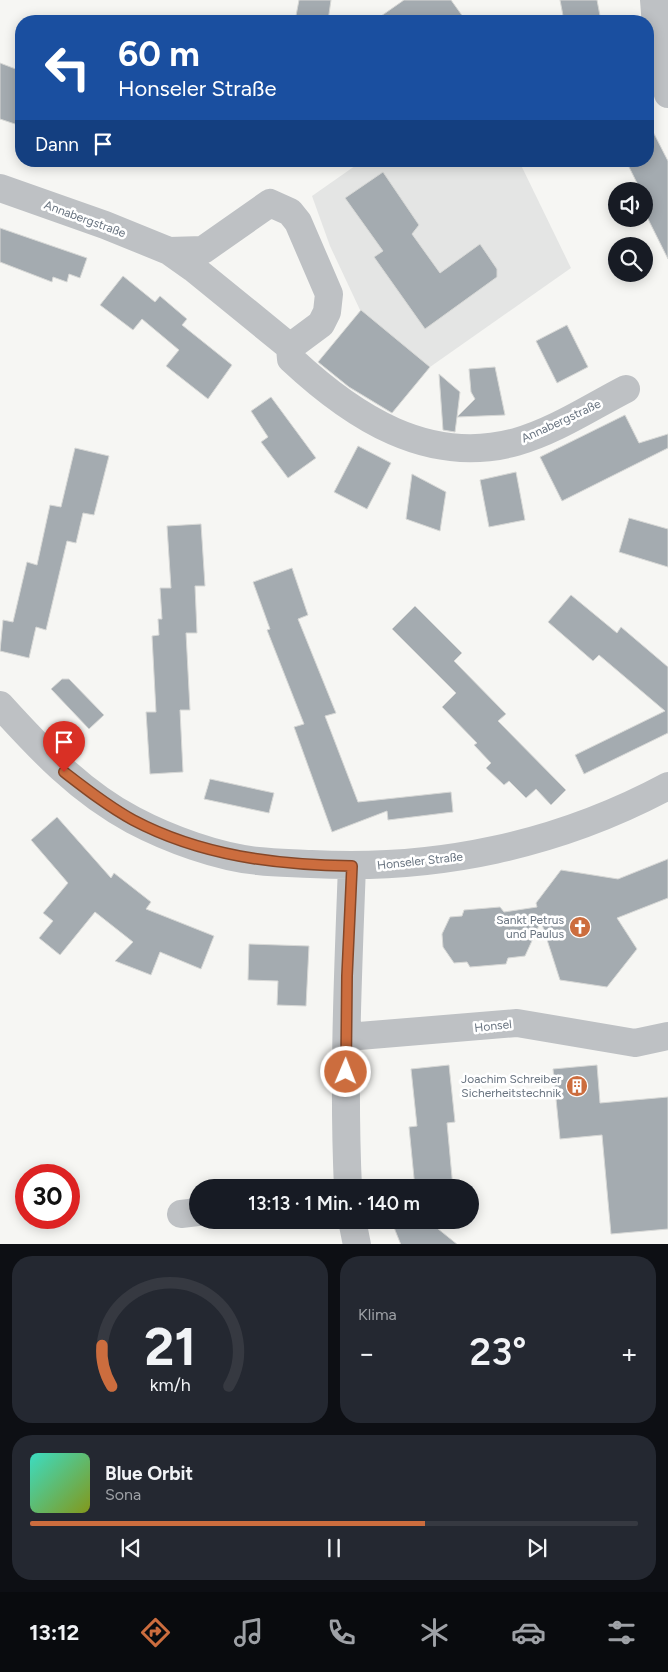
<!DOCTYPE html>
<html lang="de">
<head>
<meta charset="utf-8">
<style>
  body { margin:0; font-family:Figtree,sans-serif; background:#242831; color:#f1f3f6; height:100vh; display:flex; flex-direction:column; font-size:19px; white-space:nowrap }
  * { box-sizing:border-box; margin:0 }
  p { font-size:16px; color:#9ea1a6 }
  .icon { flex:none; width:28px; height:28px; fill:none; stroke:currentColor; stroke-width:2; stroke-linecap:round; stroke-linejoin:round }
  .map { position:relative; height:1244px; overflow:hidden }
  .drawer { display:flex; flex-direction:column; gap:12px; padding:12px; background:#0d0f14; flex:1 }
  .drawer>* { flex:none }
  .banner { position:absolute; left:15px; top:15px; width:639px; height:152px; border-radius:20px; box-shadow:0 2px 12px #0003; background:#1a4fa0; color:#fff; overflow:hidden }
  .buttons { position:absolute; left:608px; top:182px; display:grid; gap:10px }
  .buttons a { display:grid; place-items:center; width:45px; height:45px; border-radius:50%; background:#171b24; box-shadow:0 2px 12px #0003; font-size:25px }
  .speed { position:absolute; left:15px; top:1164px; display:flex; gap:10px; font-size:25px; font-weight:700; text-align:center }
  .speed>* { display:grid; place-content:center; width:65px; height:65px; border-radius:50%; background:#171b24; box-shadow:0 2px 12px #0003; line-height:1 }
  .speed .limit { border:8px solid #d22; background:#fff; color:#111 }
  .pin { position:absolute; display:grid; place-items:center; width:42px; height:42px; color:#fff; margin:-51px -21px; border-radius:50% 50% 50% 0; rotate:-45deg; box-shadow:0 0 5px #0007 }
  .pin .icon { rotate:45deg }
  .me { position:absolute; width:55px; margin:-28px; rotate:1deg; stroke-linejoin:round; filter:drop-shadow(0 0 4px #0008) }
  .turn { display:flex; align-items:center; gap:18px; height:105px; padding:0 20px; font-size:22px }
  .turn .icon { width:65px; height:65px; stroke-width:2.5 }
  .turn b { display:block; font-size:35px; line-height:42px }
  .then { display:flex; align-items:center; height:48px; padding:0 20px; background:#0003; gap:10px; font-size:19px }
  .big { font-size:38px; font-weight:600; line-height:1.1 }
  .drawer .widget { flex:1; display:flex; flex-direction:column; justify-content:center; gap:8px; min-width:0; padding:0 18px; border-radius:20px; background:#242831 }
  .drawer .dial { align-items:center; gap:0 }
  .dial svg { height:130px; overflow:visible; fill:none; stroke:#363941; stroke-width:7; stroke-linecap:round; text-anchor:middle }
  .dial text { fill:#f1f3f6; stroke:none }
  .song { display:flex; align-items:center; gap:15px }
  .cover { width:60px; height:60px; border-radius:8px; background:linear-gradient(135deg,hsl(170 70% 55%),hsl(70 70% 35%)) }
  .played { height:5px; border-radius:2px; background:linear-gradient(90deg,#cc6d3e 65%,#363941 65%) }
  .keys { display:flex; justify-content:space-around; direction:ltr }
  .heat { display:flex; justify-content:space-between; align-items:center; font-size:28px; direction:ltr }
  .drawer .tiles { flex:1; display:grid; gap:12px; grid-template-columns:1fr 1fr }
  .widget:last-child { grid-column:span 2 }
  .trip { position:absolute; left:189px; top:1179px; width:290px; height:50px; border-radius:25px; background:#171b24; box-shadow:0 2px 12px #0003; font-weight:600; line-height:50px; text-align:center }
  .dock { display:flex; height:80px; justify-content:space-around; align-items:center; background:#090b0e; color:#9ea1a6 }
  .dock .icon { width:35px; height:35px }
  .dock .current { color:#cc6d3e }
  .dock b { font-size:22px; color:#f1f3f6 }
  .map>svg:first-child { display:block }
  .built { fill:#e4e5e4 }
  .building { fill:#a4abb0; stroke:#d7d8d6 }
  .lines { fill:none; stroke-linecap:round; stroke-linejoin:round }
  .minor { stroke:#bec1c4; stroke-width:28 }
  .route-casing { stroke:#854728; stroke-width:12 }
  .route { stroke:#cc6d3e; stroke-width:9 }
  .labels { text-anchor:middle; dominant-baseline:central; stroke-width:5; stroke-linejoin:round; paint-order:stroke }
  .street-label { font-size:12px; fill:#697480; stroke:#fff }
  .poi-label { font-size:12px; fill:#697480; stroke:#fff; text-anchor:end }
</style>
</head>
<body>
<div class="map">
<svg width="668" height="1245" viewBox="0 0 668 1245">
  <rect width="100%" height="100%" fill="#f6f6f3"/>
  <path class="built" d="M362 161H519L571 268 430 367 360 310 330 246 312 196Z"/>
  <path class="building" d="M299 0H331L328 21H295Z
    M404 0H451L466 21H374Z
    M560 0H597L601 21H564Z
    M0 63 21 71V126L0 119Z
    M648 122 668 161V259L644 211V191H641L626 161H648Z
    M383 172 419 225 412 234 440 273 480 244 497 269V277L425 329 374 257 383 251 345 198Z
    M0 228 87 258 80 278 69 274 67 282 53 277 52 282 0 262Z
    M123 276 155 302 160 296 187 319 182 325 232 365 208 399 166 366 179 350 142 319 133 330 100 305Z
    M361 310 430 367 392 413 349 387 318 362Z
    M567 325 588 367 557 383 536 341Z
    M495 367 505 415 457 417 455 432 443 430 439 374 460 392 457 417 475 399 471 392 469 369Z
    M271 397 316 458 288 478 261 442 268 437 251 411Z
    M625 415 639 443 668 434V448L562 501 540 457Z
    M358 446 391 463 367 509 334 492Z
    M75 448 109 456 94 515 83 513 76 543 67 541 46 630 36 627 29 658 0 651 3 620 13 622 27 562 37 565 50 505 61 507Z
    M516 472 525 520 489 527 480 480Z
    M412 474 446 492 440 531 406 519Z
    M629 518 668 529V567L619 552Z
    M201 524 205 586H195L197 633H186L190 710H180L183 772 150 774 146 712H156L152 636 159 635 158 619H162L160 588H171L167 526Z
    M292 568 308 615 298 619 336 713 325 716 358 802 451 792 453 812 388 820 387 811 332 832 294 727 304 724 267 630 270 629 253 582Z
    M571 595 617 633 621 627 668 667V733L584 774 575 755 665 711 599 655 593 661 548 622Z
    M415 606 462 653 454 661 506 714 498 721 566 790 551 805 536 789 526 798 509 781 504 785 486 768 491 763 474 745 477 743 442 707 456 693 392 629Z
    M62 679H69L104 715 89 729 51 689Z
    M210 779 274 793 269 813 204 799Z
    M57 817 111 878 114 873 151 902 146 909 214 936 201 969 160 952 151 975 115 961 133 942 95 912 60 955 39 938 53 921 43 913 68 883 31 840Z
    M668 859V898L617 918 637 949 607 987 560 980 541 921 525 956 508 958 506 964 470 967 467 962 454 963 443 947 442 934 450 917 462 916 464 910 500 907 504 912 537 907 536 903 561 870 618 879Z
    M249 944 309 946 306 1006 277 1005 278 981 248 980Z
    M449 1065 455 1122 447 1123 453 1188H415L409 1127 417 1126 411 1069Z
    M597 1065 600 1103 668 1097V1229L611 1234 602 1135 560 1139 553 1069Z
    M391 1220H427L458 1245H401Z"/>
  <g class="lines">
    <path class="minor" d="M654 0 659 65 668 94
      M0 188 105 225 169 251 193 268 290 347 321 324 327 312 329 294 298 222 290 212 270 203 203 250 169 251
      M290 347 291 359C353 417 428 466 516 442 555 431 591 407 626 389
      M0 705C40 749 80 792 133 820 169 839 218 857 258 861 276 863 294 863 311 864 436 871 558 845 668 786
      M347 1037 517 1023 635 1043 668 1036
      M348 1188C343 1080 348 973 352 866
      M181 1214 198 1212
      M352 1220 357 1245"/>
  </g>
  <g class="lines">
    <g class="route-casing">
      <path id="route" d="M64 772C86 789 109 807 133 820 201 856 277 865 352 866L347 976 346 1072"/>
    </g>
    <use href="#route" class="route"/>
  </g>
  <defs>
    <g id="church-disc" transform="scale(1.125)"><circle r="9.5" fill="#cc6d3e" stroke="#fff"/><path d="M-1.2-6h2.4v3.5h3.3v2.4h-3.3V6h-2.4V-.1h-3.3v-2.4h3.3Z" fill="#fff"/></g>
    <g id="building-disc" transform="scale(1.125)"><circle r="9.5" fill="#cc6d3e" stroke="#fff"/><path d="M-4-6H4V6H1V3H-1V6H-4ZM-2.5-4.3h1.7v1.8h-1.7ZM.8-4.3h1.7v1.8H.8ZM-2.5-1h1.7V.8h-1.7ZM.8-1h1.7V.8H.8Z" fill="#fff"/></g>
  </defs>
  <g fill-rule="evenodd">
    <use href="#church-disc" x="580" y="927"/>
    <use href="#building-disc" x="577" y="1086"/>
  </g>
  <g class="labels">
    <g class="street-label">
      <text transform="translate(85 219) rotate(20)">Annabergstraße</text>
      <text transform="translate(561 421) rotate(-25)">Annabergstraße</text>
      <text transform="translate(420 861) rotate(-6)">Honseler Straße</text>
      <text transform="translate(493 1026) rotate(-6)">Honsel</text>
    </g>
    <g class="poi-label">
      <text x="564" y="920">Sankt Petrus<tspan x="564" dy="14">und Paulus</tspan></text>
      <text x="561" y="1079">Joachim Schreiber<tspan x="561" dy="14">Sicherheitstechnik</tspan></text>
    </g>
  </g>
</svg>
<div class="buttons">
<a><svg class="icon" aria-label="sound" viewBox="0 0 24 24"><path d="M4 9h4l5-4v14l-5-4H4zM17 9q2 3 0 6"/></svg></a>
<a><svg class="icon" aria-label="search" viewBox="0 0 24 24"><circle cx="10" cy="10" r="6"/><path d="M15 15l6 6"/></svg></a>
</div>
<div class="speed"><div class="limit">30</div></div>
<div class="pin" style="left:64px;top:772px;background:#d93025"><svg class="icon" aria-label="arrive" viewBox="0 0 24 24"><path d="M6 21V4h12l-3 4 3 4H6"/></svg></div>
<svg class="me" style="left:346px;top:1072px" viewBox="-20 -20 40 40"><circle r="17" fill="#cc6d3e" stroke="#fff" stroke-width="3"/><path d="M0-11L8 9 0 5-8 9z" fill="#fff"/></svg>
<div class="trip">13:13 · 1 Min. · 140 m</div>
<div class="banner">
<div class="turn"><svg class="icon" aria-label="left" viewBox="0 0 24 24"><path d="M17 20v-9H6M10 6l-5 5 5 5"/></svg><div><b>60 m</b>Honseler Straße</div></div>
<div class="then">Dann<svg class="icon" aria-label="arrive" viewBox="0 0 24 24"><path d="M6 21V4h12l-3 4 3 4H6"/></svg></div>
</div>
</div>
<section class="drawer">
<div class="tiles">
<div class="widget dial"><svg viewBox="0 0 100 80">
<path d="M14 69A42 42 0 1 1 86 69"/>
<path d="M14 69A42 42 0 0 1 8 44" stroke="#cc6d3e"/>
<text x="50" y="56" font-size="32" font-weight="700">21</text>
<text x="50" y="72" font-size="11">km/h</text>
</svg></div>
<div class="widget"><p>Klima</p>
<div class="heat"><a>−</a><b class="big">23°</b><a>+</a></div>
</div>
<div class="widget">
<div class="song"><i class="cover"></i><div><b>Blue Orbit</b><p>Sona</p></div></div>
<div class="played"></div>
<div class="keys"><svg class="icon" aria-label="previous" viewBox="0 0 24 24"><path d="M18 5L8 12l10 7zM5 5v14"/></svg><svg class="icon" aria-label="pause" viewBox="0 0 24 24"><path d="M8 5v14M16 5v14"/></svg><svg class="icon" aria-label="next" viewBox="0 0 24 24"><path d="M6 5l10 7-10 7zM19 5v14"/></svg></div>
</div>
</div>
</section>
<nav class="dock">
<b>13:12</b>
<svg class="icon current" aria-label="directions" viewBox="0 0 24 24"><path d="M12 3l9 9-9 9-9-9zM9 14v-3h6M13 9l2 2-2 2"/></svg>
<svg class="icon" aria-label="music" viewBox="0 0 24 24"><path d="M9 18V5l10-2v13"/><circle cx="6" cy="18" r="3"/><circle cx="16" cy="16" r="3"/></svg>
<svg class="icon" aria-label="phone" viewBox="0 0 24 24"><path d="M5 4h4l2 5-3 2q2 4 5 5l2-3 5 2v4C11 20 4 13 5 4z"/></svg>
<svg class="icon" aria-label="climate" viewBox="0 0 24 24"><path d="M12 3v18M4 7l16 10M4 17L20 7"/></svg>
<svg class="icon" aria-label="car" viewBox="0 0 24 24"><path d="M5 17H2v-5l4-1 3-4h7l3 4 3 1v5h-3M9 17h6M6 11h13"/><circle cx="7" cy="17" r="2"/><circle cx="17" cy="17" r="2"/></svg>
<svg class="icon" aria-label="filters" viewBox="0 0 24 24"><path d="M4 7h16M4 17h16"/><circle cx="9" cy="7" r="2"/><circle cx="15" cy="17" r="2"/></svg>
</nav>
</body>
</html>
